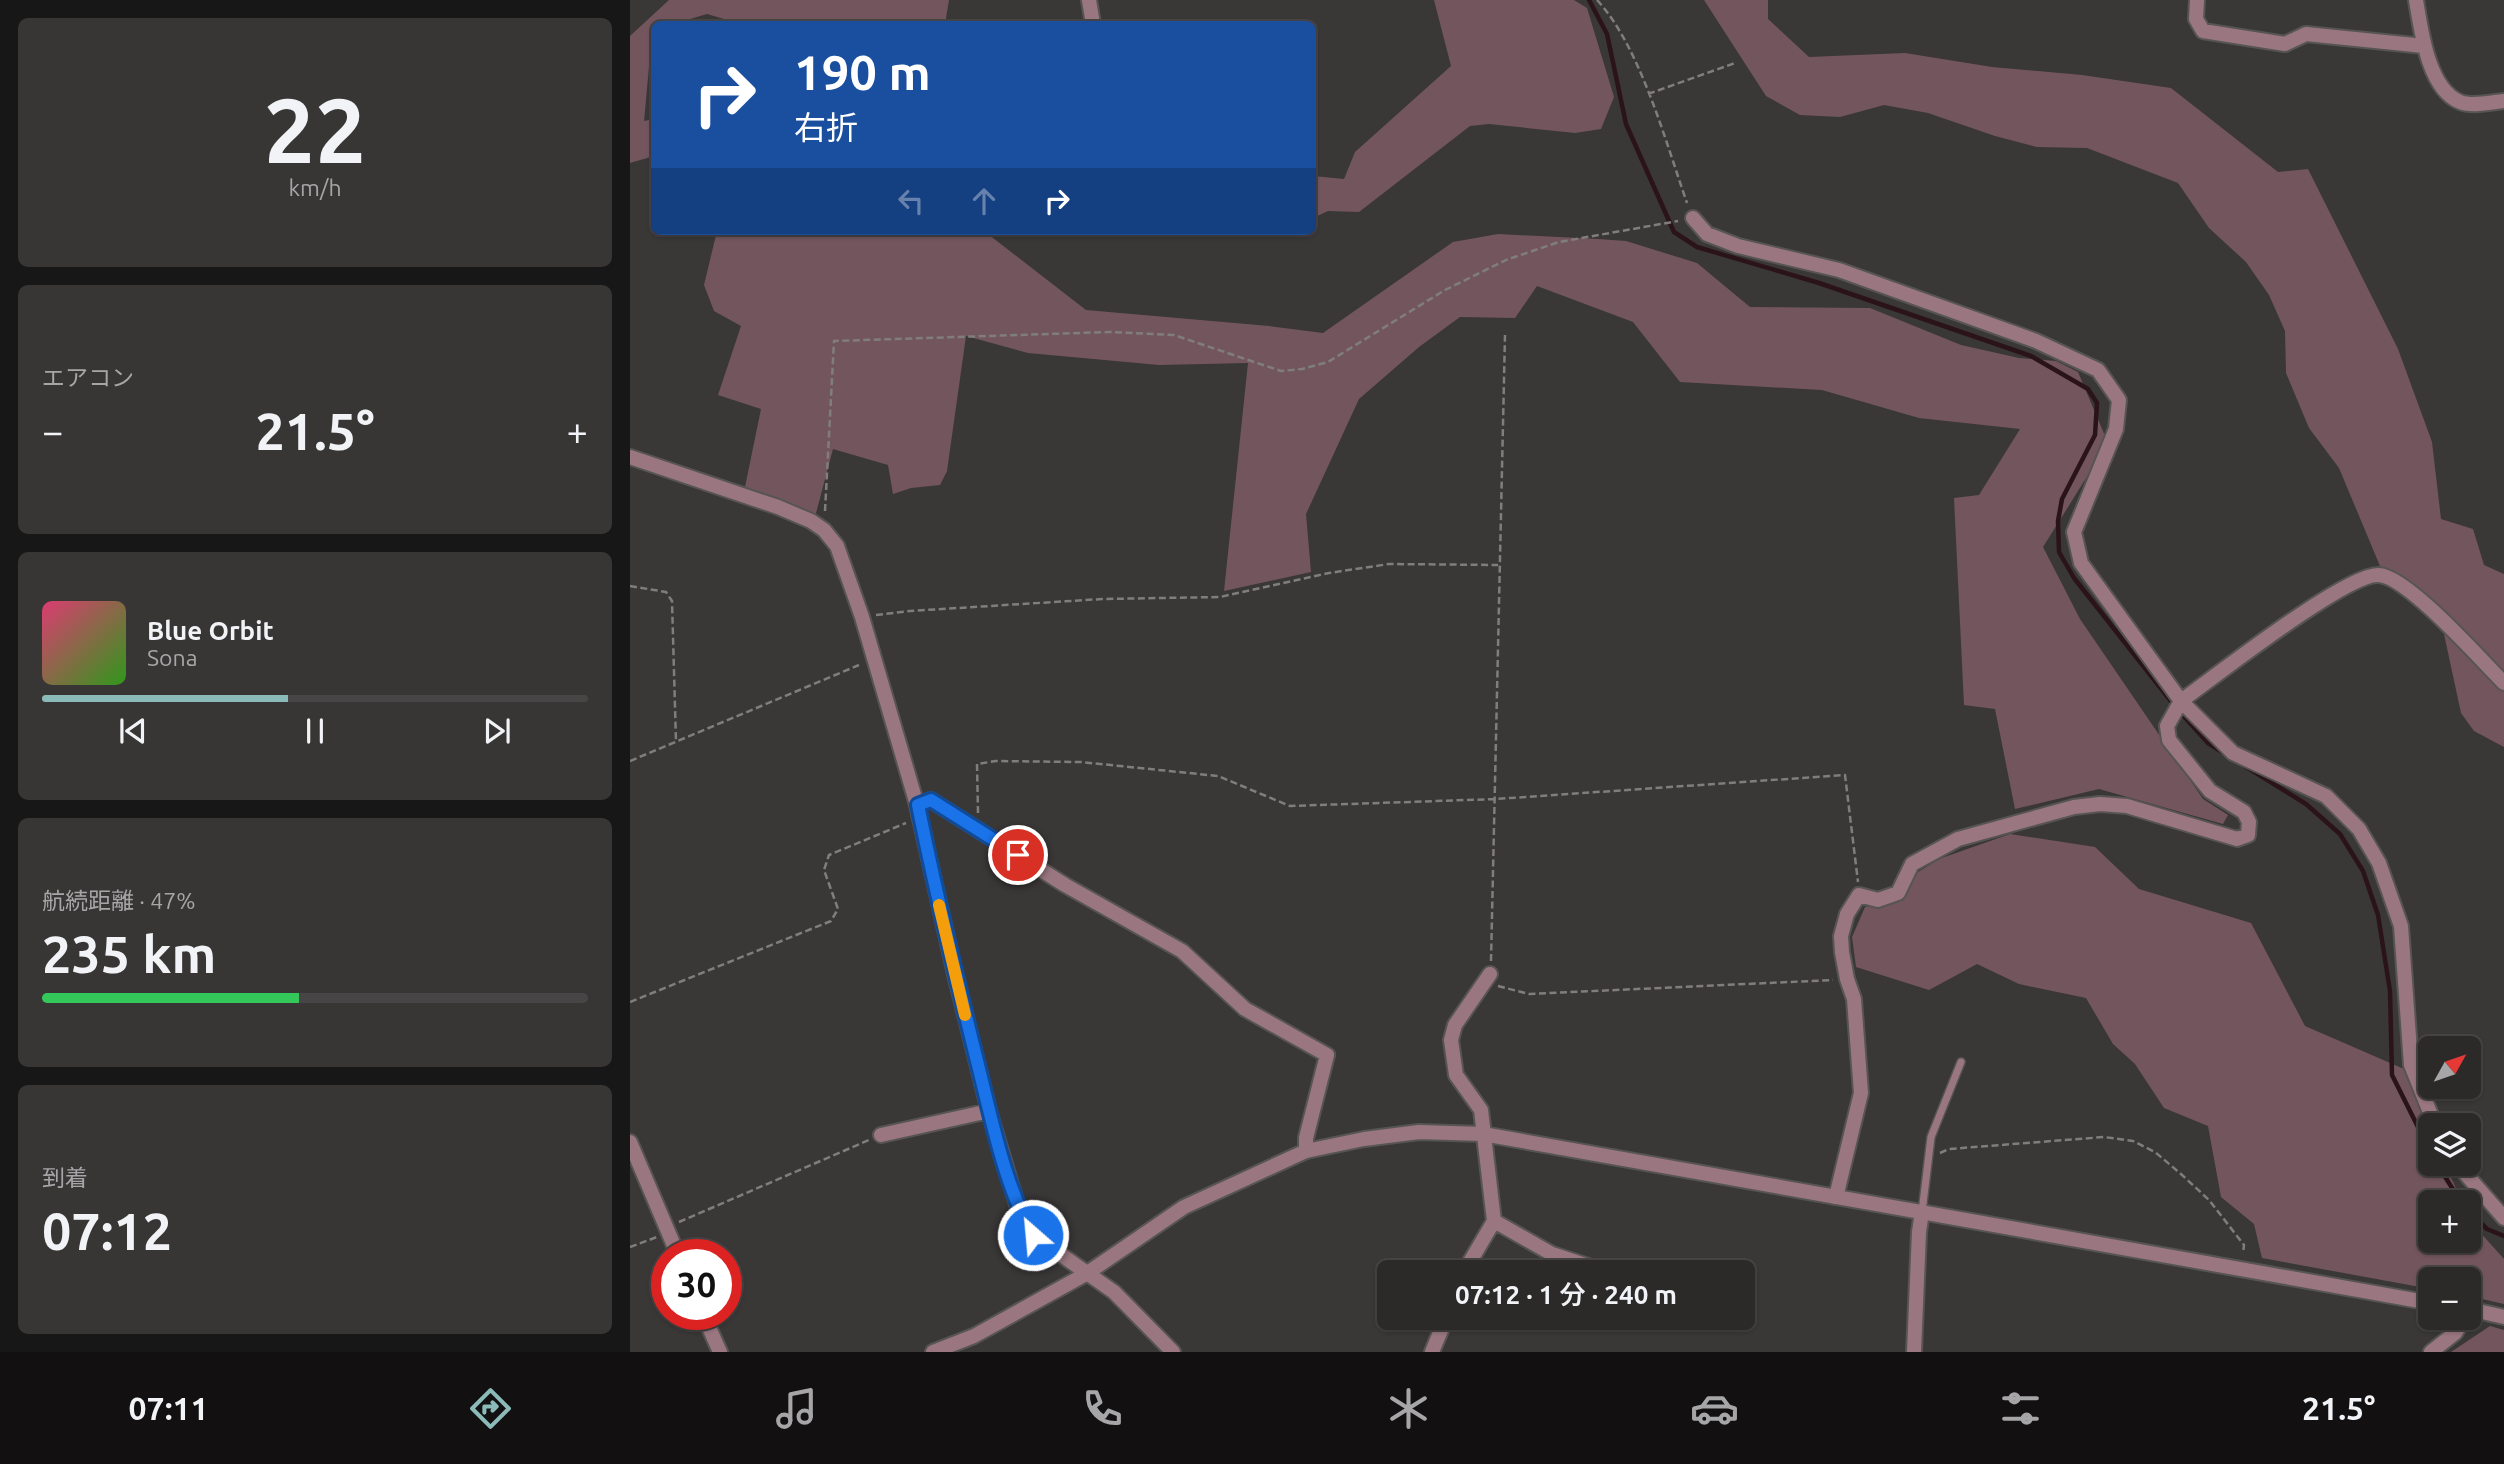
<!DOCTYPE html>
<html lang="ja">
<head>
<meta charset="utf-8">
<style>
  body { margin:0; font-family:Ubuntu,"Noto Sans JP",sans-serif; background:#383535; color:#f1f3f6; height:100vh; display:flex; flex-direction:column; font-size:26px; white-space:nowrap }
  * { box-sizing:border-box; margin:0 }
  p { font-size:23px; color:#a6a6a8 }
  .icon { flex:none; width:38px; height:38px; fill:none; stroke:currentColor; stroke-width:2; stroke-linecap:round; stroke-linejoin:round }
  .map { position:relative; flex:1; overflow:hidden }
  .sheet { display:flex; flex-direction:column; gap:18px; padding:18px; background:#181717; width:630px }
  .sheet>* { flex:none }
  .hud { position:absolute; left:21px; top:21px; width:665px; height:214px; border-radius:10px; box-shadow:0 2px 5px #0004,0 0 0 2px #484546; background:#1a4fa0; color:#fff; overflow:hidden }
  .needle { width:46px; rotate:50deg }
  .controls { position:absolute; left:1788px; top:1036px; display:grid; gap:14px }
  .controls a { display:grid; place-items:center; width:63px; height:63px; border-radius:10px; background:#2c2929; box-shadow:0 2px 5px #0004,0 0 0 2px #484546; font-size:35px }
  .speed { position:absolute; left:21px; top:1239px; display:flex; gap:14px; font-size:35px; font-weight:700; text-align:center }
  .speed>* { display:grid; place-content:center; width:91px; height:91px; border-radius:50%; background:#2c2929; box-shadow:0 2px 5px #0004,0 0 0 2px #484546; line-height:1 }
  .speed .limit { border:10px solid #d22; background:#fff; color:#111 }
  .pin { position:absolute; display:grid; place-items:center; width:60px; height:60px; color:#fff; margin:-30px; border:4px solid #fff; border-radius:50%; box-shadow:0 2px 7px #0007 }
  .me { position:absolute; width:77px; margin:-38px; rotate:333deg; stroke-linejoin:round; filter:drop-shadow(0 0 5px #0008) }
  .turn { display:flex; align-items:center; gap:24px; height:147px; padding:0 28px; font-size:32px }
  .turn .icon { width:91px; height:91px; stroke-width:2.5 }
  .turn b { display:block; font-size:49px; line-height:60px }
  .lanes { display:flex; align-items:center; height:66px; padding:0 28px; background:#0003; justify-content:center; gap:35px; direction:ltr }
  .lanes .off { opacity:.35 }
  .big { font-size:52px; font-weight:600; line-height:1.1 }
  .sheet .widget { flex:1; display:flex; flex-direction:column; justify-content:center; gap:10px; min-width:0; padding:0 24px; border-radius:10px; background:#383535 }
  .sheet .dial { align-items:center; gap:0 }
  .dial b { font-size:91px; line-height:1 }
  .song { display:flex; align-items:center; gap:21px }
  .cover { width:84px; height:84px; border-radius:10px; background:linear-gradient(135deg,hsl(340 70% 55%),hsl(110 70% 35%)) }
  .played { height:7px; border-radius:4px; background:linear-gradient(90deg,#8bbbb9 45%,#484546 45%) }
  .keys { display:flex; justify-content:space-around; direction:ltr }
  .heat { display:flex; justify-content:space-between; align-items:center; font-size:38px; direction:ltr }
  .charge { height:10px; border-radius:5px; background:linear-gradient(90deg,#34c759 47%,#484546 0) }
  .trip { position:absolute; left:747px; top:1260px; width:378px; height:70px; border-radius:10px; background:#2c2929; box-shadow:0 2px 5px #0004,0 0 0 2px #484546; font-weight:600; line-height:70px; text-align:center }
  .tab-bar { display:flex; height:112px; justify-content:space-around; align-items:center; background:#121010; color:#a6a6a8 }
  .tab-bar .icon { width:49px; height:49px }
  .tab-bar .on { color:#8bbbb9 }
  .tab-bar b { font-size:32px; color:#f1f3f6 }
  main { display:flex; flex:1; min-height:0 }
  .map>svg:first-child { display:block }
  .forest { fill:#73565d }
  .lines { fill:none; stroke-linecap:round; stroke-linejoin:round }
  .stream { stroke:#2b131a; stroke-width:4.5 }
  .service-casing { stroke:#575454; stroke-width:10 }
  .minor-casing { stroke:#575454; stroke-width:18 }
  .tertiary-casing { stroke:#575454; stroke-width:18 }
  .path { stroke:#807d7d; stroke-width:2.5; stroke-dasharray:7 3.5; stroke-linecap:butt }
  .service { stroke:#9a7780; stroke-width:7 }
  .minor { stroke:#9a7780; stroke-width:14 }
  .tertiary { stroke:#9a7780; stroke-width:14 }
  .route-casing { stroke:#114b97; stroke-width:18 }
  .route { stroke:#1a73e8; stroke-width:12 }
  .slow { stroke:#f59e0b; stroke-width:12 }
</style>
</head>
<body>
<main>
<section class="sheet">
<div class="widget dial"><b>22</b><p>km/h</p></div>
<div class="widget"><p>エアコン</p>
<div class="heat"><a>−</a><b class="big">21.5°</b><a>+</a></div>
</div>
<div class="widget">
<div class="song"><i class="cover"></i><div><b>Blue Orbit</b><p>Sona</p></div></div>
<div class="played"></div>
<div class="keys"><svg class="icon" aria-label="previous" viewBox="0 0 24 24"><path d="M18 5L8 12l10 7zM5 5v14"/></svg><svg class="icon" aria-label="pause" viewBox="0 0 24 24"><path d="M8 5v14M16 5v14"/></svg><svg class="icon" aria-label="next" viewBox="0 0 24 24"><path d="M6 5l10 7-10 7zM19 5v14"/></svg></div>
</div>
<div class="widget"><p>航続距離 · 47%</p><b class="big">235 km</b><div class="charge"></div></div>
<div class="widget"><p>到着</p><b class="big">07:12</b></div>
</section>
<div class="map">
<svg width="1874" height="1352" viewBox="0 0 1874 1352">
  <rect width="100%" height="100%" fill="#3a3737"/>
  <path class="forest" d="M39 0H319L315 24H111L77 14 43 24H24V57L19 67 14 121 24 119V156L0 163V36Z
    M804 0H944L957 8 984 97 971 129 945 133 859 124 840 126 729 212 698 211 683 218V176L714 179 725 152 821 66Z
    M1074 0H1138V19L1179 57 1275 53 1362 67 1452 75 1541 88 1648 172 1678 169 1768 349 1802 442 1811 519 1843 529 1854 565 1874 574V747L1844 731 1831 713 1814 634 1750 566 1709 468 1679 428 1656 373 1655 331 1639 295 1616 262 1579 228 1548 183 1457 148 1407 147 1365 136 1298 113 1254 105 1210 117 1170 115 1136 96Z
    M87 231H354L456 310 639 326 693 333 823 242 868 234 968 239 996 241 1067 263 1120 307 1240 308 1331 345 1389 358 1426 361 1448 372 1478 443 1413 547 1450 619 1573 799 1598 815 1593 824 1469 789 1385 809 1365 709 1334 705 1324 498 1349 495 1390 429 1289 418 1192 390 1050 382 1003 322 907 286 885 318 830 317 789 347 729 399 676 514 681 572 594 591 618 363 529 365 398 353 336 336 317 471 310 485 281 488 263 494 258 465 203 449 185 517 115 487 131 409 88 395 111 326 84 311 74 285Z
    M1380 834 1465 847 1509 889 1621 923 1675 1026 1774 1069 1801 1131V1164H1815L1832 1202H1801V1241H1839V1220L1874 1259V1304L1839 1296V1279H1801V1289L1632 1258 1624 1224 1591 1197 1578 1126 1534 1108 1505 1064 1483 1044 1456 998 1389 984 1347 964 1299 990 1226 967 1222 937 1235 907 1271 898 1285 874 1309 859Z
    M1860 1326 1874 1330V1352H1821Z"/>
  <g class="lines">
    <path class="stream" d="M959 0 977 34 996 124 1044 232 1067 247 1189 283 1401 356 1458 389 1467 403 1465 435 1432 499 1428 521 1429 552 1444 578 1544 705
      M1550 712 1578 743 1597 755
      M1610 763 1676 804 1710 834 1733 871 1748 915 1760 991 1762 1075 1801 1153
      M1807 1164 1831 1202
      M1839 1212 1857 1229 1874 1236"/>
    <g class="service-casing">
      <path id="service" d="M1292 1212 1301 1137 1331 1062"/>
    </g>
    <g class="minor-casing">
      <path id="minor" d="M459 0 463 24
        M1567 0 1566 19 1573 31 1655 44 1676 34 1794 46
        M1786 0C1791 30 1798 89 1830 102 1842 107 1862 102 1874 101
        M1063 218 1077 234 1108 246 1209 270 1406 341 1468 370 1489 400 1486 429 1444 532 1451 563 1551 701 1603 753 1696 796 1729 829 1749 863 1771 926 1781 1065 1805 1125
        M0 457 148 507 181 521 194 530 207 546 232 617 287 805 325 974 359 1111 389 1211 403 1235 484 1292 543 1352
        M287 805 301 800 435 885 552 951 615 1009 697 1055 676 1138V1151
        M251 1135 359 1111
        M1827 1164 1874 1218
        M1206 1197 1231 1093 1224 999 1217 979 1212 952 1211 936 1217 914 1229 895 1248 900 1268 893 1282 864 1328 839 1444 807 1470 804 1497 806 1607 839 1618 835 1619 822 1614 812 1580 791 1539 740 1537 726 1551 701C1583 678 1718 572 1749 575 1778 577 1851 660 1874 683
        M864 1221 922 1254 976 1272
        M834 1272 864 1221 851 1110 826 1075 821 1040 825 1025 860 974
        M1015 1272 1071 1269
        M802 1352 816 1318
        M1284 1352 1289 1232 1292 1212
        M1801 1352 1825 1333 1835 1318"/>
    </g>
    <g class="tertiary-casing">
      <path id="tertiary" d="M0 1142 48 1255
        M1839 1309 1874 1317
        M73 1314 90 1352
        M303 1352 344 1336 456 1274 554 1207 676 1151 734 1139 789 1132 853 1134 1801 1303"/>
    </g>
    <path class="path" d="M967 0C1010 46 1036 143 1057 203
      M1018 94 1105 63
      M195 511 204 341 479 332 544 335 651 371 672 369 698 362 815 290 876 260 929 242 1048 221
      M0 586 36 592 42 601 46 742
      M246 615 280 611 472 599 590 597 699 573 759 564 868 565
      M0 761 229 665
      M348 813 347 764 366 761 451 762 588 776 660 806 866 799 1215 775 1228 882
      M861 961 875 335
      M868 986 899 994 1203 980
      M0 1002 201 921 208 909 194 870 199 855 276 823
      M1310 1153 1319 1149 1474 1137 1503 1141 1525 1152 1551 1174 1579 1200 1614 1245 1613 1253
      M49 1222 239 1140
      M0 1247 27 1237"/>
    <use href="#service" class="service"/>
    <use href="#minor" class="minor"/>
    <use href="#tertiary" class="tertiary"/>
  </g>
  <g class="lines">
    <g class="route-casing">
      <path id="route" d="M388 855 301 800 288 805C306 894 327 981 349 1069 363 1125 375 1186 403 1235"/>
    </g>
    <use href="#route" class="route"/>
    <path class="slow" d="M309 905 335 1015"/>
  </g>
</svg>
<div class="controls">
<a><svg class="needle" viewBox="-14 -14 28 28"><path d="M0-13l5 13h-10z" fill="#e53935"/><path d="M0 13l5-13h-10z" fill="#a6a6a8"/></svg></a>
<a><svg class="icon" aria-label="layers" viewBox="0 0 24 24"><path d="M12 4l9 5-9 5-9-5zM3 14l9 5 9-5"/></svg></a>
<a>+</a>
<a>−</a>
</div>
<div class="speed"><div class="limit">30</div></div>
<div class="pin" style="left:388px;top:855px;background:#d93025"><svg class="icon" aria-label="arrive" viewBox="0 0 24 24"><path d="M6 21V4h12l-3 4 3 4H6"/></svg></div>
<svg class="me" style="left:403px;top:1235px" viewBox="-20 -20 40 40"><circle r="17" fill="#1a73e8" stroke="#fff" stroke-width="3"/><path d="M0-11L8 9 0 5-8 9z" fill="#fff"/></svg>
<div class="trip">07:12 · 1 分 · 240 m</div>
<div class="hud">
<div class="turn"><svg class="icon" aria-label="right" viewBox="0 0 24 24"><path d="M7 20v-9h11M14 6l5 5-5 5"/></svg><div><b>190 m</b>右折</div></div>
<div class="lanes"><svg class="icon off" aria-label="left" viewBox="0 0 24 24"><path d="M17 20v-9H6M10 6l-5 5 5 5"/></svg><svg class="icon off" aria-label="ahead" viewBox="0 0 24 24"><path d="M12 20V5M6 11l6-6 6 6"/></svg><svg class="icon" aria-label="right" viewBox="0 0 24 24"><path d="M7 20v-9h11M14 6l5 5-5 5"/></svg></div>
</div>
</div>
</main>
<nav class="tab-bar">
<b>07:11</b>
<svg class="icon on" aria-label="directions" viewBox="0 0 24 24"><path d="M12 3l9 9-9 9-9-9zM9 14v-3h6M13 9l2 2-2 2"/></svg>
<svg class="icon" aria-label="music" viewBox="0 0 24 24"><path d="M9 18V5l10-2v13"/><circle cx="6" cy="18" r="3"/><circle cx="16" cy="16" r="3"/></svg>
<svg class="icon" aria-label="phone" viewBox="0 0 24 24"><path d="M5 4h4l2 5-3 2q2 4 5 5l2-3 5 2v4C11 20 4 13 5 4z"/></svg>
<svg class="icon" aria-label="climate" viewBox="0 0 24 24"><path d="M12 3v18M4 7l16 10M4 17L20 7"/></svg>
<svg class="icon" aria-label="car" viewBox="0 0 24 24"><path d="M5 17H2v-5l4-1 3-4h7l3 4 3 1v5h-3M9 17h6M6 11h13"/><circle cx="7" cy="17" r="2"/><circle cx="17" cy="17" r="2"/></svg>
<svg class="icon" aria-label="filters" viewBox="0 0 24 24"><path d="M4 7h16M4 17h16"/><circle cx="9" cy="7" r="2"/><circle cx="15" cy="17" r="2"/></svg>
<b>21.5°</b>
</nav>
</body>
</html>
